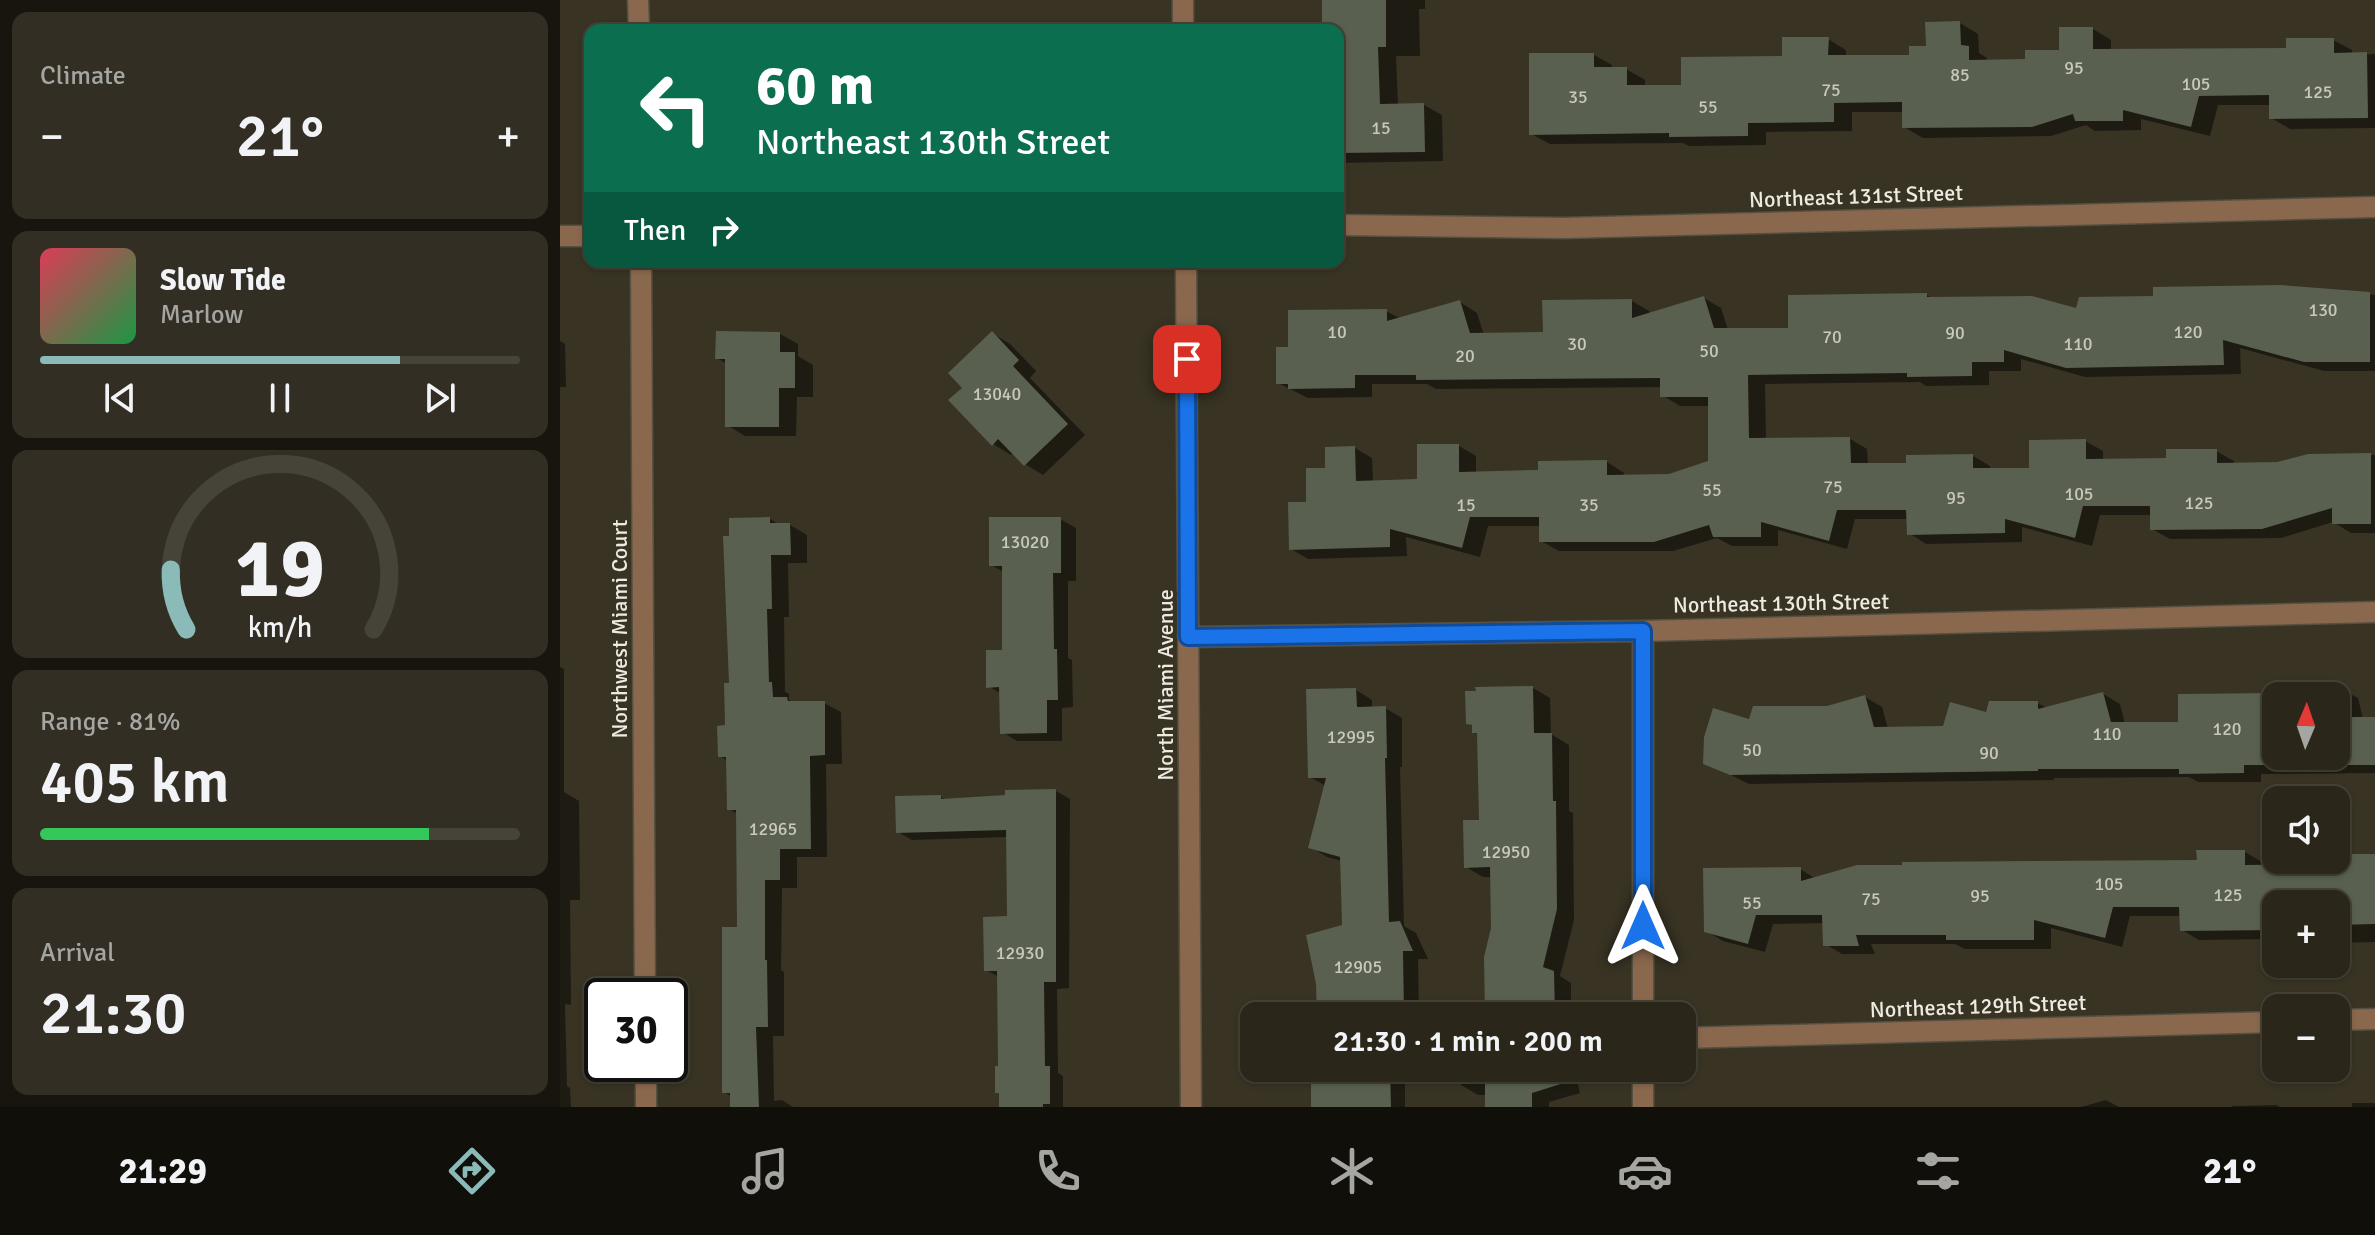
<!DOCTYPE html>
<html lang="en">
<head>
<meta charset="utf-8">
<style>
  body { margin:0; font-family:Signika,sans-serif; background:#322e23; color:#f1f3f6; height:100vh; display:flex; flex-direction:column; font-size:30px; white-space:nowrap }
  * { box-sizing:border-box; margin:0 }
  p { font-size:26px; color:#a5a5a2 }
  .icon { flex:none; width:44px; height:44px; fill:none; stroke:currentColor; stroke-width:2; stroke-linecap:round; stroke-linejoin:round }
  .map { position:relative; flex:1; overflow:hidden }
  .drawer { display:flex; flex-direction:column; gap:12px; padding:12px; background:#17150e; width:560px }
  .drawer>* { flex:none }
  .guide { position:absolute; left:24px; top:24px; width:760px; height:244px; border-radius:16px; box-shadow:0 2px 6px #0004,0 0 0 2px #464339; background:#0b6e4f; color:#fff; overflow:hidden }
  .needle { width:52px; rotate:2deg }
  .controls { position:absolute; left:1702px; top:682px; display:grid; gap:16px }
  .controls a { display:grid; place-items:center; width:88px; height:88px; border-radius:16px; background:#2a261a; box-shadow:0 2px 6px #0004,0 0 0 2px #464339; font-size:40px }
  .speed { position:absolute; left:24px; top:978px; display:flex; gap:16px; font-size:40px; font-weight:700; text-align:center }
  .speed>* { display:grid; place-content:center; width:104px; height:104px; border-radius:50%; background:#2a261a; box-shadow:0 2px 6px #0004,0 0 0 2px #464339; line-height:1 }
  .speed .limit { border:4px solid #111; border-radius:12px; background:#fff; color:#111 }
  .pin { position:absolute; display:grid; place-items:center; width:68px; height:68px; color:#fff; margin:-34px; border-radius:16px; box-shadow:0 4px 12px #0006 }
  .me { position:absolute; width:88px; margin:-44px; rotate:0deg; stroke-linejoin:round; filter:drop-shadow(0 0 6px #0008) }
  .turn { display:flex; align-items:center; gap:28px; height:168px; padding:0 40px; font-size:36px }
  .turn .icon { width:104px; height:104px; stroke-width:2.5 }
  .turn b { display:block; font-size:56px; line-height:68px }
  .then { display:flex; align-items:center; height:76px; padding:0 40px; background:#0003; gap:16px; font-size:30px }
  .big { font-size:60px; font-weight:600; line-height:1.1 }
  .drawer .tile { flex:1; display:flex; flex-direction:column; justify-content:center; gap:12px; min-width:0; padding:0 28px; border-radius:16px; background:#322e23 }
  .drawer .dial { align-items:center; gap:0 }
  .dial svg { height:208px; overflow:visible; fill:none; stroke:#464339; stroke-width:7; stroke-linecap:round; text-anchor:middle }
  .dial text { fill:#f1f3f6; stroke:none }
  .song { display:flex; align-items:center; gap:24px }
  .cover { width:96px; height:96px; border-radius:12px; background:linear-gradient(135deg,hsl(350 70% 55%),hsl(140 70% 35%)) }
  .played { height:8px; border-radius:4px; background:linear-gradient(90deg,#8bbbb9 75%,#464339 75%) }
  .keys { display:flex; justify-content:space-around; direction:ltr }
  .heat { display:flex; justify-content:space-between; align-items:center; font-size:44px; direction:ltr }
  .charge { height:12px; border-radius:6px; background:linear-gradient(90deg,#34c759 81%,#464339 0) }
  .trip { position:absolute; left:680px; top:1002px; width:456px; height:80px; border-radius:16px; background:#2a261a; box-shadow:0 2px 6px #0004,0 0 0 2px #464339; font-weight:600; line-height:80px; text-align:center }
  .tab-bar { display:flex; height:128px; justify-content:space-around; align-items:center; background:#110f0a; color:#a5a5a2 }
  .tab-bar .icon { width:56px; height:56px }
  .tab-bar .active { color:#8bbbb9 }
  .tab-bar b { font-size:36px; color:#f1f3f6 }
  main { display:flex; flex:1; min-height:0 }
  .map>svg:first-child { display:block }
  .shadow { fill:#0007 }
  .building { fill:#59604f }
  .lines { fill:none; stroke-linecap:round; stroke-linejoin:round }
  .minor-casing { stroke:#555041; stroke-width:23 }
  .minor { stroke:#89684d; stroke-width:20 }
  .route-casing { stroke:#114b97; stroke-width:20 }
  .route { stroke:#1a73e8; stroke-width:14 }
  .labels { text-anchor:middle; dominant-baseline:central; stroke-width:8; stroke-linejoin:round; paint-order:stroke }
  .number-label { font-size:18px; fill:#c8c8bc }
  .street-label { font-size:22px; fill:#edeae0; stroke:#383323 }
</style>
</head>
<body>
<main>
<section class="drawer">
<div class="tile"><p>Climate</p>
<div class="heat"><a>−</a><b class="big">21°</b><a>+</a></div>
</div>
<div class="tile">
<div class="song"><i class="cover"></i><div><b>Slow Tide</b><p>Marlow</p></div></div>
<div class="played"></div>
<div class="keys"><svg class="icon" aria-label="previous" viewBox="0 0 24 24"><path d="M18 5L8 12l10 7zM5 5v14"/></svg><svg class="icon" aria-label="pause" viewBox="0 0 24 24"><path d="M8 5v14M16 5v14"/></svg><svg class="icon" aria-label="next" viewBox="0 0 24 24"><path d="M6 5l10 7-10 7zM19 5v14"/></svg></div>
</div>
<div class="tile dial"><svg viewBox="0 0 100 80">
<path d="M14 69A42 42 0 1 1 86 69"/>
<path d="M14 69A42 42 0 0 1 8 46" stroke="#8bbbb9"/>
<text x="50" y="56" font-size="32" font-weight="700">19</text>
<text x="50" y="72" font-size="11">km/h</text>
</svg></div>
<div class="tile"><p>Range · 81%</p><b class="big">405 km</b><div class="charge"></div></div>
<div class="tile"><p>Arrival</p><b class="big">21:30</b></div>
</section>
<div class="map">
<svg width="1815" height="1107" viewBox="0 0 1815 1107">
  <rect width="100%" height="100%" fill="#383323"/>
  <path class="shadow" d="M764 0H865V9H859L860 56H836L838 105H864L882 115 883 161 778 163V30H764Z
    M1400 23 1418 34 1419 53 1427 58V62L1467 61 1501 52 1533 29 1551 40V51L1728 50 1773 40 1792 50V55L1815 54V128L1730 129 1711 118V105H1658L1650 136 1581 119V130L1535 131 1526 125 1491 136 1363 138 1344 127V112H1292V131L1206 132V145L1129 146 1123 143 990 144 971 134 1034 55 1052 65V69H1066L1085 80V87H1123L1224 58 1268 39 1286 50V57H1351L1368 48Z
    M1720 287 1815 295V371H1764L1680 348 1681 374 1525 377 1461 359V371H1429V385L1366 386 1360 382 1205 384 1206 440 1290 439 1307 449 1308 465H1348L1413 456 1430 466V470H1471L1525 441 1543 451V461L1608 460 1656 451 1674 461V465L1718 464 1748 456 1815 455V533H1791L1773 522 1721 538 1610 539 1592 529V515H1540L1532 546 1462 527V542L1366 544 1349 533V519H1295L1287 549 1218 530V546H1172L1157 538 1113 551H999L981 541V526H928L920 557 846 537 847 556 748 559 731 549 749 504 767 470 795 448 812 458 813 482 859 481 899 446 916 456V473L980 472 1047 462 1064 473V477L1109 476 1150 462V406H1120L1102 395V387L876 389 867 384H812V397L748 398 718 383 730 349 826 311 841 319 900 302 917 313 924 335 985 334 1072 301 1089 311V315L1144 298 1161 308 1168 330H1230L1367 295 1373 299 1517 310 1595 298Z
    M432 333 450 344 476 371 470 378 525 435 483 475 465 464 454 452 451 455 433 444 405 388Z
    M220 334 238 344V356L253 365V397H237L236 436H185L167 425V364L157 358Z
    M0 341 5 344 6 387H0Z
    M210 519 220 525H230L247 535V563H228L229 617H224L225 692 229 694V700L235 703H264L281 712 282 764H266L267 857H237V888H222L221 970 224 972V1036H213L214 1101 222 1100 233 1107H172V1097L164 1092 179 929 178 814 169 809 168 761 160 756 167 727 171 685Z
    M500 519 516 528V581H508V658L512 660 513 707 502 708V741H457L442 732V694L428 686 444 652V572L431 565Z
    M0 667 4 669V792L19 801 20 900H10L11 1005 5 1004 7 1086 10 1088 11 1107H0Z
    M973 688 990 698 991 734 1009 745V811L1013 813 1014 920 1000 976 1011 983V1016H927L933 928V877H923L906 867 921 822 919 735 914 732V727L908 723Z
    M1781 689 1798 698 1803 719H1815V773L1701 774V782H1638L1629 777 1494 778V780L1189 784 1145 762 1190 721 1267 708 1305 697 1322 707 1328 729 1384 728 1477 703 1487 708 1543 694 1560 704 1565 724H1620L1716 695V756H1776V696H1754Z
    M796 690 812 700V709L825 708 842 718V767H840L844 926 856 933 868 959H858L859 1016H759L784 927 782 861 767 857 751 847 766 786 750 777Z
    M496 791 510 799 509 988 497 989 498 1073 503 1076V1107H441L439 977 426 970 449 918 448 837 352 840 338 832 381 797 386 800Z
    M1685 852 1702 862V867L1767 866V860H1776V856H1815V942L1776 943V904H1716V939L1639 940 1622 930 1621 916H1570L1562 947 1491 928V949H1405L1395 944H1311L1315 954H1282L1265 944 1264 923 1213 924 1205 952 1163 941 1146 931 1240 869 1256 879 1639 862Z
    M753 1068H845V1107H753Z
    M900 1068H1014L1020 1093 989 1102V1107H927V1095H918L901 1085Z
    M1546 1100 1559 1107H1521Z
    M1792 1103H1815V1107H1792Z
    M1717 1105 1720 1107H1672V1106Z"/>
  <path class="building" d="M762 0H826V47H818L820 104 864 103 865 152 778 153V30H762Z
    M1400 21 1401 45 1409 46V60L1465 59V50H1499V27H1533V49L1726 48V38H1774V53L1807 52 1808 118 1709 119V95L1639 96 1631 127 1563 110V121H1515L1513 114 1472 127 1342 128V102L1274 103V122L1188 123V136L1109 137V133L969 135V53H1034V67H1067V85H1121V57L1222 56V37H1269L1268 55H1349V46H1366L1365 22Z
    M1720 285 1810 292V362H1744L1663 340 1664 365 1506 368 1444 350V362H1412V376L1347 377V373L1188 375 1189 438 1290 437 1291 463H1346V455L1413 454V468H1469V440L1526 439V459L1606 458V449H1657V463L1717 462 1748 454 1811 453V524H1772V508L1702 529 1590 530V506H1523L1515 538 1445 519V533L1347 535 1346 510H1277L1269 541 1201 522V537H1153L1149 525 1094 542H979V517H910L902 548 830 529V547L729 550 728 502H746V468H765V447L795 446 796 481 857 479V444H899V472L978 470V461L1047 460V475L1109 474 1148 461V397H1100V378L856 380V375H795V388L728 389V384H716V347H728V310L827 309V321L900 300 910 333 983 332 982 300 1072 299V318L1144 296 1154 328H1228V295L1367 293V297L1472 296 1516 308 1519 297 1593 296V287Z
    M156 331 220 332V352H235V388H219V427H165V359H155Z
    M432 331 459 360 453 366 508 424 464 466 438 439 432 446 388 400 402 388 388 373Z
    M210 517V523H230L231 555H211L212 609H207L209 682H212L213 697H227L228 701H265V755L250 756 251 849H220V880H205V960H207L208 1027H196L199 1107H170V1093H162V927H177L176 810H167L166 757H158L157 726 165 725 164 683H169L163 536H169V518Z
    M429 517H501V573H493L494 649H497L498 700H487V733L440 734 439 687 426 688V650H442V566H429Z
    M973 686 974 733H992L993 801H996L997 909 983 967 994 971 995 1016H925L924 957 931 928 930 867 904 868 903 820H919L917 733H912V725L906 724 905 691H916L915 687Z
    M796 688 797 707 826 706 827 758H825L829 922 840 921 853 951H843L844 1016H757L756 984 746 935 782 925 780 857 748 848 766 778H748L746 689Z
    M1543 692 1551 722H1618V694L1716 693V765H1684V773L1619 774V769H1478V771L1170 775 1143 764 1144 737 1153 708 1189 719 1193 706H1267L1305 695 1314 727 1383 726 1390 702 1426 712 1429 701H1478V709Z
    M1776 717H1815V765H1776Z
    M496 789V982H484L485 1066H490V1104H483V1107H439V1093H435V1066H438L437 971H424L423 917 447 916 446 830 336 833 335 796 381 795V799L445 795V790Z
    M1636 850H1685V865L1765 864V860H1776V854H1815V924L1776 925V904H1716V930L1620 931 1619 907H1553L1545 938 1474 920V940H1386V935H1296L1299 946H1263L1262 915H1196L1188 944 1144 932 1143 868 1241 867V881L1297 865H1342V862L1637 860Z
    M751 1068H830L831 1107H751Z
    M925 1068H1000L1004 1083 972 1093V1107H925Z"/>
  <g class="lines">
    <g class="minor-casing">
      <path id="minor" d="M78 0 79 30
        M623 0V30
        M778 225 1004 228 1815 207
        M0 236H30
        M81 262 85 996
        M626 262 631 1107
        M1083 631V1016
        M628 637 1083 631 1815 612
        M1776 1020 1815 1019
        M1122 1038 1716 1022
        M86 1064V1107
        M1083 1107V1068"/>
    </g>
    <use href="#minor" class="minor"/>
  </g>
  <g class="lines">
    <g class="route-casing">
      <path id="route" d="M627 359 628 637 1083 631V926"/>
    </g>
    <use href="#route" class="route"/>
  </g>
  <g class="labels">
    <g class="number-label">
      <text x="1514" y="68">95</text>
      <text x="1400" y="75">85</text>
      <text x="1636" y="84">105</text>
      <text x="1271" y="90">75</text>
      <text x="1758" y="92">125</text>
      <text x="1018" y="97">35</text>
      <text x="1148" y="107">55</text>
      <text x="821" y="128">15</text>
      <text x="1763" y="310">130</text>
      <text x="777" y="332">10</text>
      <text x="1628" y="332">120</text>
      <text x="1395" y="333">90</text>
      <text x="1272" y="337">70</text>
      <text x="1017" y="344">30</text>
      <text x="1518" y="344">110</text>
      <text x="1149" y="351">50</text>
      <text x="905" y="356">20</text>
      <text x="437" y="394">13040</text>
      <text x="1273" y="487">75</text>
      <text x="1152" y="490">55</text>
      <text x="1519" y="494">105</text>
      <text x="1396" y="498">95</text>
      <text x="1639" y="503">125</text>
      <text x="906" y="505">15</text>
      <text x="1029" y="505">35</text>
      <text x="465" y="542">13020</text>
      <text x="1667" y="729">120</text>
      <text x="1547" y="734">110</text>
      <text x="791" y="737">12995</text>
      <text x="1192" y="750">50</text>
      <text x="1429" y="753">90</text>
      <text x="213" y="829">12965</text>
      <text x="946" y="852">12950</text>
      <text x="1549" y="884">105</text>
      <text x="1668" y="895">125</text>
      <text x="1420" y="896">95</text>
      <text x="1311" y="899">75</text>
      <text x="1192" y="903">55</text>
      <text x="460" y="953">12930</text>
      <text x="798" y="967">12905</text>
    </g>
    <g class="street-label">
      <text transform="translate(1296 196) rotate(-2)">Northeast 131st Street</text>
      <text transform="translate(1221 603) rotate(-1)">Northeast 130th Street</text>
      <text transform="translate(59 629) rotate(-90)">Northwest Miami Court</text>
      <text transform="translate(605 685) rotate(-90)">North Miami Avenue</text>
      <text transform="translate(1418 1006) rotate(-2)">Northeast 129th Street</text>
    </g>
  </g>
</svg>
<div class="controls">
<a><svg class="needle" viewBox="-14 -14 28 28"><path d="M0-13l5 13h-10z" fill="#e53935"/><path d="M0 13l5-13h-10z" fill="#a5a5a2"/></svg></a>
<a><svg class="icon" aria-label="sound" viewBox="0 0 24 24"><path d="M4 9h4l5-4v14l-5-4H4zM17 9q2 3 0 6"/></svg></a>
<a>+</a>
<a>−</a>
</div>
<div class="speed"><div class="limit">30</div></div>
<div class="pin" style="left:627px;top:359px;background:#d93025"><svg class="icon" aria-label="arrive" viewBox="0 0 24 24"><path d="M6 21V4h12l-3 4 3 4H6"/></svg></div>
<svg class="me" style="left:1083px;top:926px" viewBox="-20 -20 40 40"><path d="M0-17L14 15 0 8-14 15z" fill="#1a73e8" stroke="#fff" stroke-width="4"/></svg>
<div class="trip">21:30 · 1 min · 200 m</div>
<div class="guide">
<div class="turn"><svg class="icon" aria-label="left" viewBox="0 0 24 24"><path d="M17 20v-9H6M10 6l-5 5 5 5"/></svg><div><b>60 m</b>Northeast 130th Street</div></div>
<div class="then">Then<svg class="icon" aria-label="right" viewBox="0 0 24 24"><path d="M7 20v-9h11M14 6l5 5-5 5"/></svg></div>
</div>
</div>
</main>
<nav class="tab-bar">
<b>21:29</b>
<svg class="icon active" aria-label="directions" viewBox="0 0 24 24"><path d="M12 3l9 9-9 9-9-9zM9 14v-3h6M13 9l2 2-2 2"/></svg>
<svg class="icon" aria-label="music" viewBox="0 0 24 24"><path d="M9 18V5l10-2v13"/><circle cx="6" cy="18" r="3"/><circle cx="16" cy="16" r="3"/></svg>
<svg class="icon" aria-label="phone" viewBox="0 0 24 24"><path d="M5 4h4l2 5-3 2q2 4 5 5l2-3 5 2v4C11 20 4 13 5 4z"/></svg>
<svg class="icon" aria-label="climate" viewBox="0 0 24 24"><path d="M12 3v18M4 7l16 10M4 17L20 7"/></svg>
<svg class="icon" aria-label="car" viewBox="0 0 24 24"><path d="M5 17H2v-5l4-1 3-4h7l3 4 3 1v5h-3M9 17h6M6 11h13"/><circle cx="7" cy="17" r="2"/><circle cx="17" cy="17" r="2"/></svg>
<svg class="icon" aria-label="filters" viewBox="0 0 24 24"><path d="M4 7h16M4 17h16"/><circle cx="9" cy="7" r="2"/><circle cx="15" cy="17" r="2"/></svg>
<b>21°</b>
</nav>
</body>
</html>
